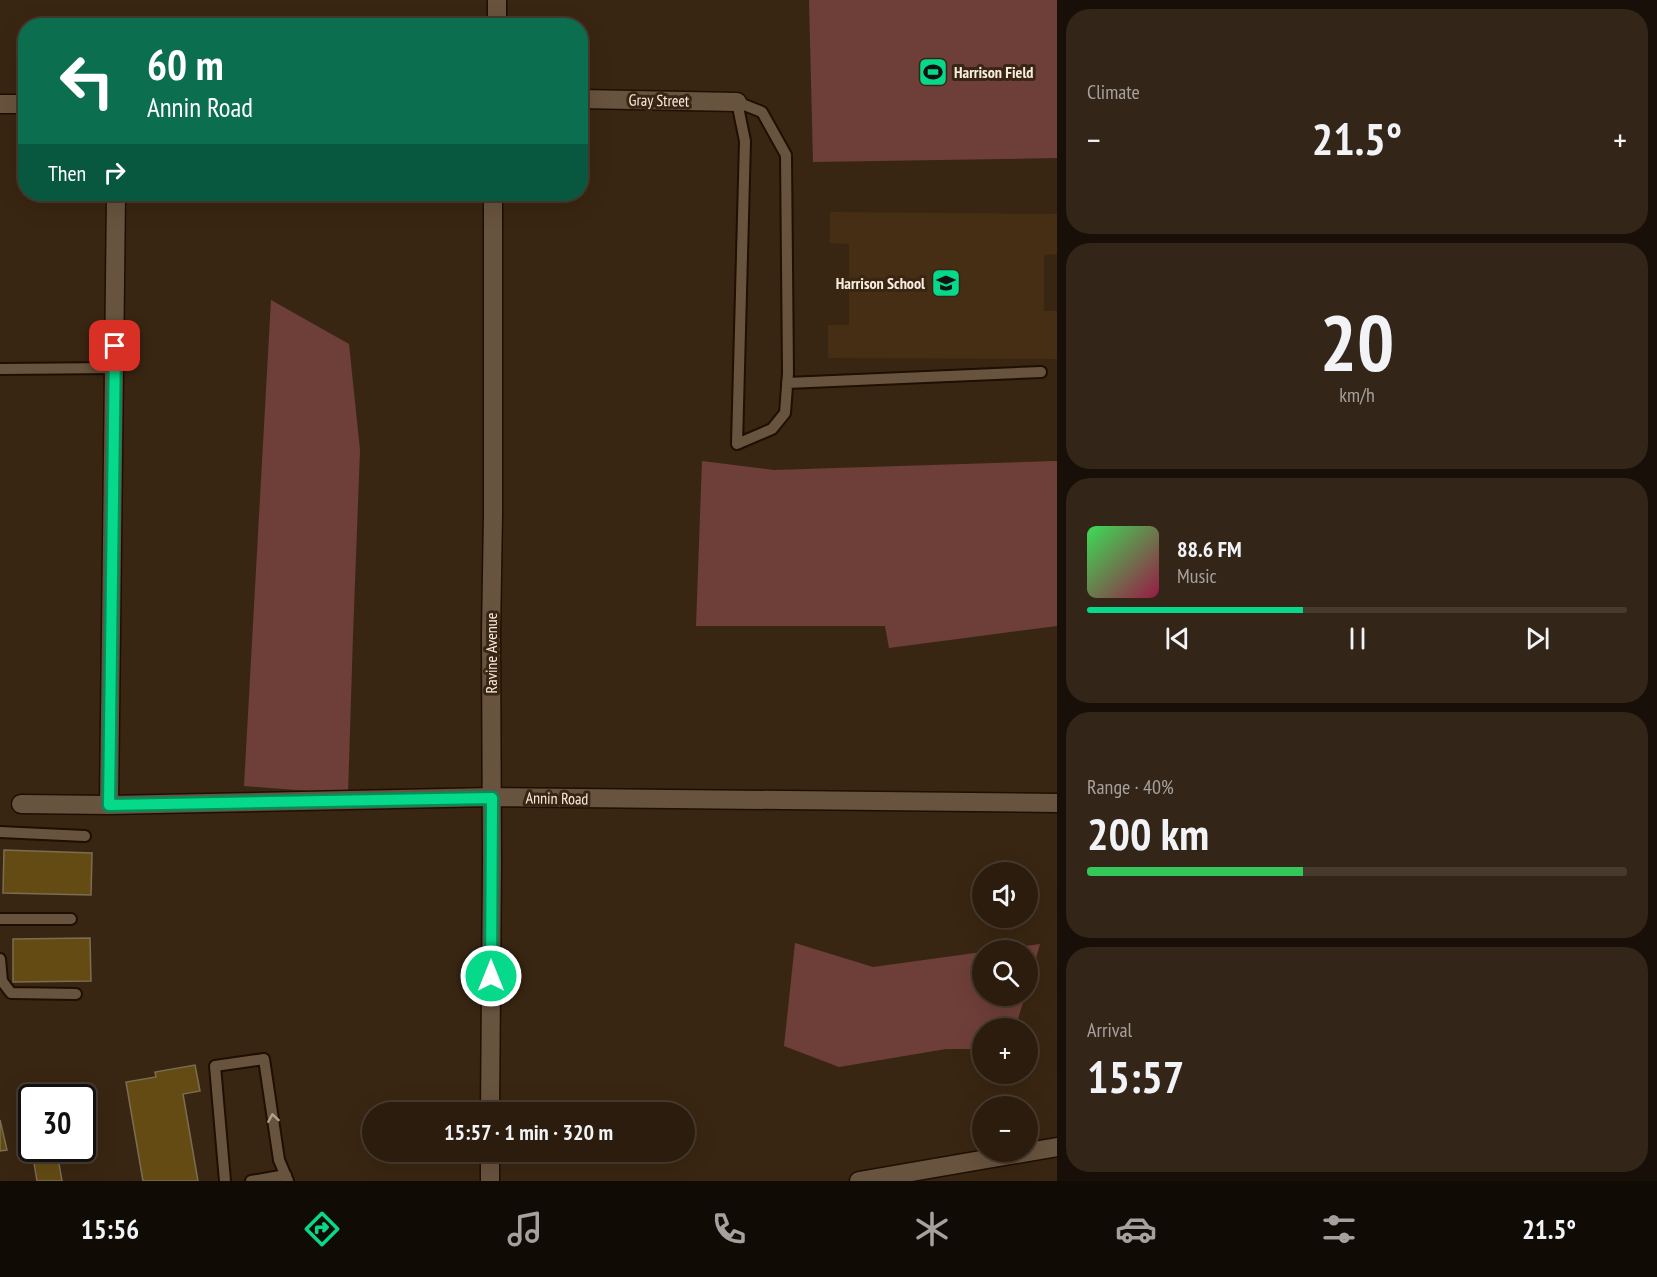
<!DOCTYPE html>
<html lang="en">
<head>
<meta charset="utf-8">
<style>
  body { margin:0; font-family:"PT Sans Narrow",sans-serif; background:#332517; color:#f1f3f6; height:100vh; display:flex; flex-direction:column; font-size:22px; white-space:nowrap }
  * { box-sizing:border-box; margin:0 }
  p { font-size:20px; color:#a6a19e }
  .icon { flex:none; width:33px; height:33px; fill:none; stroke:currentColor; stroke-width:2; stroke-linecap:round; stroke-linejoin:round }
  .map { position:relative; flex:1; overflow:hidden }
  .details { display:flex; flex-direction:column; gap:9px; padding:9px; background:#180f08; width:600px }
  .details>* { flex:none }
  .guide { position:absolute; left:18px; top:18px; width:570px; height:183px; border-radius:24px; box-shadow:0 6px 24px #0002,0 0 0 2px #473a2e; background:#0b6e4f; color:#fff; overflow:hidden }
  .tools { position:absolute; left:972px; top:862px; display:grid; gap:12px }
  .tools a { display:grid; place-items:center; width:66px; height:66px; border-radius:50%; background:#2b1c0e; box-shadow:0 6px 24px #0002,0 0 0 2px #473a2e; font-size:30px }
  .speed { position:absolute; left:18px; top:1084px; display:flex; gap:12px; font-size:30px; font-weight:700; text-align:center }
  .speed>* { display:grid; place-content:center; width:78px; height:78px; border-radius:50%; background:#2b1c0e; box-shadow:0 6px 24px #0002,0 0 0 2px #473a2e; line-height:1 }
  .speed .limit { border:3px solid #111; border-radius:9px; background:#fff; color:#111 }
  .pin { position:absolute; display:grid; place-items:center; width:51px; height:51px; color:#fff; margin:-26px; border-radius:12px; box-shadow:0 3px 9px #0006 }
  .me { position:absolute; width:66px; margin:-33px; rotate:0deg; stroke-linejoin:round; filter:drop-shadow(0 0 4px #0008) }
  .turn { display:flex; align-items:center; gap:21px; height:126px; padding:0 30px; font-size:27px }
  .turn .icon { width:78px; height:78px; stroke-width:2.5 }
  .turn b { display:block; font-size:42px; line-height:51px }
  .then { display:flex; align-items:center; height:57px; padding:0 30px; background:#0003; gap:12px; font-size:22px }
  .big { font-size:45px; font-weight:700; line-height:1.1 }
  .details .tile { flex:1; display:flex; flex-direction:column; justify-content:center; gap:9px; min-width:0; padding:0 21px; border-radius:24px; background:#332517 }
  .details .dial { align-items:center; gap:0 }
  .dial b { font-size:78px; line-height:1 }
  .song { display:flex; align-items:center; gap:18px }
  .cover { width:72px; height:72px; border-radius:9px; background:linear-gradient(135deg,hsl(130 70% 55%),hsl(340 70% 35%)) }
  .played { height:6px; border-radius:3px; background:linear-gradient(90deg,#07d98b 40%,#473a2e 40%) }
  .keys { display:flex; justify-content:space-around; direction:ltr }
  .heat { display:flex; justify-content:space-between; align-items:center; font-size:33px; direction:ltr }
  .charge { height:9px; border-radius:4px; background:linear-gradient(90deg,#34c759 40%,#473a2e 0) }
  .trip { position:absolute; left:362px; top:1102px; width:333px; height:60px; border-radius:30px; background:#2b1c0e; box-shadow:0 6px 24px #0002,0 0 0 2px #473a2e; font-weight:700; line-height:60px; text-align:center }
  .dock { display:flex; height:96px; justify-content:space-around; align-items:center; background:#110b06; color:#a6a19e }
  .dock .icon { width:42px; height:42px }
  .dock .selected { color:#07d98b }
  .dock b { font-size:27px; color:#f1f3f6 }
  main { display:flex; flex:1; min-height:0 }
  .map>svg:first-child { display:block }
  .built { fill:#462e14 }
  .green { fill:#6e3f38 }
  .building { fill:#634b13; stroke:#7a6d53; stroke-width:1.5 }
  .lines { fill:none; stroke-linecap:round; stroke-linejoin:round }
  .service-casing { stroke:#1f0f00; stroke-width:14 }
  .minor-casing { stroke:#1f0f00; stroke-width:21 }
  .service { stroke:#68533e; stroke-width:10 }
  .minor { stroke:#68533e; stroke-width:18 }
  .oneway { stroke:#b0a08f }
  .route-casing { stroke:#058d5a; stroke-width:15 }
  .route { stroke:#07d98b; stroke-width:10 }
  .labels { text-anchor:middle; dominant-baseline:central; stroke-width:6; stroke-linejoin:round; paint-order:stroke }
  .poi-label { font-size:16px; font-weight:bold; fill:#f9ece0; stroke:#392612; text-anchor:start }
  .street-label { font-size:16px; fill:#f9ece0; stroke:#392612 }
</style>
</head>
<body>
<main>
<div class="map">
<svg width="1057" height="1181" viewBox="0 0 1057 1181">
  <rect width="100%" height="100%" fill="#392612"/>
  <path class="built" d="M830 212 1057 214V254L1044 255V311H1057V359L828 358V325H849V244L830 243Z"/>
  <path class="green" d="M809 0H1057V158L813 162Z
    M271 300 349 344 360 450 353 635 348 794 244 786Z
    M702 461 774 470 1057 461V626L889 648 885 626H696Z
    M795 943 873 967 982 952V996H1025L1015 1029H982V1049H946L839 1067 784 1046Z
    M1040 944 1028 987V951H990Z"/>
  <path class="building" d="M4 850 92 853 91 895 3 893Z
    M90 938 91 981 13 982V939Z
    M195 1065 200 1091 183 1094 198 1181H143L126 1082 156 1077 155 1072Z
    M0 1120 7 1150 0 1151Z
    M58 1158 62 1181H37L34 1163Z"/>
  <g class="lines">
    <g class="service-casing">
      <path id="service" d="M737 102 762 112 786 155 788 373 785 413 772 429 737 444 745 141Z
        M0 369 115 368
        M787 383 1041 372
        M0 832 85 836
        M0 919H71
        M0 959 2 981 11 993 76 994
        M225 1181 215 1066 264 1059 279 1160 288 1181
        M251 1181 286 1175"/>
    </g>
    <g class="minor-casing">
      <path id="minor" d="M497 26V0
        M580 99 737 102
        M0 104H26
        M21 804 109 805 492 797 1057 803
        M109 805 116 194
        M490 1113 492 863 491 634 493 514V194
        M490 1181V1152
        M859 1181 1057 1147"/>
    </g>
    <use href="#service" class="service"/>
    <use href="#minor" class="minor"/>
  </g>
  <defs><path id="oneway-chevron" d="M-2-3.5L2.5 0L-2 3.5" fill="none" stroke-width="1.6" stroke-linecap="round" stroke-linejoin="round" transform="scale(1.5)"/></defs>
  <use class="oneway" href="#oneway-chevron" transform="translate(273 1118) rotate(-99)"/>
  <g class="lines">
    <g class="route-casing">
      <path id="route" d="M115 346 109 805 492 798 491 976"/>
    </g>
    <use href="#route" class="route"/>
  </g>
  <defs>
    <g id="stadium-square" transform="scale(1.5)"><rect x="-9" y="-9" width="18" height="18" rx="4" fill="#07d98b" stroke="#392612"/><path d="M0-5a6.5 5 0 1 0 0 10a6.5 5 0 1 0 0-10ZM-3.5-1.8h7v3.6h-7Z" fill="#111"/></g>
    <g id="school-square" transform="scale(1.5)"><rect x="-9" y="-9" width="18" height="18" rx="4" fill="#07d98b" stroke="#392612"/><path d="M0-5L7-2L0 1L-7-2ZM-4 1L0 2.5L4 1V4Q0 6-4 4Z" fill="#111"/></g>
  </defs>
  <g fill-rule="evenodd">
    <use href="#stadium-square" x="933" y="72"/>
    <use href="#school-square" x="946" y="283"/>
  </g>
  <g class="labels">
    <g class="poi-label">
      <text x="954" y="72">Harrison Field</text>
      <text x="925" y="283" text-anchor="end">Harrison School</text>
    </g>
    <g class="street-label">
      <text transform="translate(659 100) rotate(1)">Gray Street</text>
      <text transform="translate(491 653) rotate(-90)">Ravine Avenue</text>
      <text transform="translate(557 798) rotate(1)">Annin Road</text>
    </g>
  </g>
</svg>
<div class="tools">
<a><svg class="icon" aria-label="sound" viewBox="0 0 24 24"><path d="M4 9h4l5-4v14l-5-4H4zM17 9q2 3 0 6"/></svg></a>
<a><svg class="icon" aria-label="search" viewBox="0 0 24 24"><circle cx="10" cy="10" r="6"/><path d="M15 15l6 6"/></svg></a>
<a>+</a>
<a>−</a>
</div>
<div class="speed"><div class="limit">30</div></div>
<div class="pin" style="left:115px;top:346px;background:#d93025"><svg class="icon" aria-label="arrive" viewBox="0 0 24 24"><path d="M6 21V4h12l-3 4 3 4H6"/></svg></div>
<svg class="me" style="left:491px;top:976px" viewBox="-20 -20 40 40"><circle r="17" fill="#07d98b" stroke="#fff" stroke-width="3"/><path d="M0-11L8 9 0 5-8 9z" fill="#fff"/></svg>
<div class="trip">15:57 · 1 min · 320 m</div>
<div class="guide">
<div class="turn"><svg class="icon" aria-label="left" viewBox="0 0 24 24"><path d="M17 20v-9H6M10 6l-5 5 5 5"/></svg><div><b>60 m</b>Annin Road</div></div>
<div class="then">Then<svg class="icon" aria-label="right" viewBox="0 0 24 24"><path d="M7 20v-9h11M14 6l5 5-5 5"/></svg></div>
</div>
</div>
<section class="details">
<div class="tile"><p>Climate</p>
<div class="heat"><a>−</a><b class="big">21.5°</b><a>+</a></div>
</div>
<div class="tile dial"><b>20</b><p>km/h</p></div>
<div class="tile">
<div class="song"><i class="cover"></i><div><b>88.6 FM</b><p>Music</p></div></div>
<div class="played"></div>
<div class="keys"><svg class="icon" aria-label="previous" viewBox="0 0 24 24"><path d="M18 5L8 12l10 7zM5 5v14"/></svg><svg class="icon" aria-label="pause" viewBox="0 0 24 24"><path d="M8 5v14M16 5v14"/></svg><svg class="icon" aria-label="next" viewBox="0 0 24 24"><path d="M6 5l10 7-10 7zM19 5v14"/></svg></div>
</div>
<div class="tile"><p>Range · 40%</p><b class="big">200 km</b><div class="charge"></div></div>
<div class="tile"><p>Arrival</p><b class="big">15:57</b></div>
</section>
</main>
<nav class="dock">
<b>15:56</b>
<svg class="icon selected" aria-label="directions" viewBox="0 0 24 24"><path d="M12 3l9 9-9 9-9-9zM9 14v-3h6M13 9l2 2-2 2"/></svg>
<svg class="icon" aria-label="music" viewBox="0 0 24 24"><path d="M9 18V5l10-2v13"/><circle cx="6" cy="18" r="3"/><circle cx="16" cy="16" r="3"/></svg>
<svg class="icon" aria-label="phone" viewBox="0 0 24 24"><path d="M5 4h4l2 5-3 2q2 4 5 5l2-3 5 2v4C11 20 4 13 5 4z"/></svg>
<svg class="icon" aria-label="climate" viewBox="0 0 24 24"><path d="M12 3v18M4 7l16 10M4 17L20 7"/></svg>
<svg class="icon" aria-label="car" viewBox="0 0 24 24"><path d="M5 17H2v-5l4-1 3-4h7l3 4 3 1v5h-3M9 17h6M6 11h13"/><circle cx="7" cy="17" r="2"/><circle cx="17" cy="17" r="2"/></svg>
<svg class="icon" aria-label="filters" viewBox="0 0 24 24"><path d="M4 7h16M4 17h16"/><circle cx="9" cy="7" r="2"/><circle cx="15" cy="17" r="2"/></svg>
<b>21.5°</b>
</nav>
</body>
</html>
